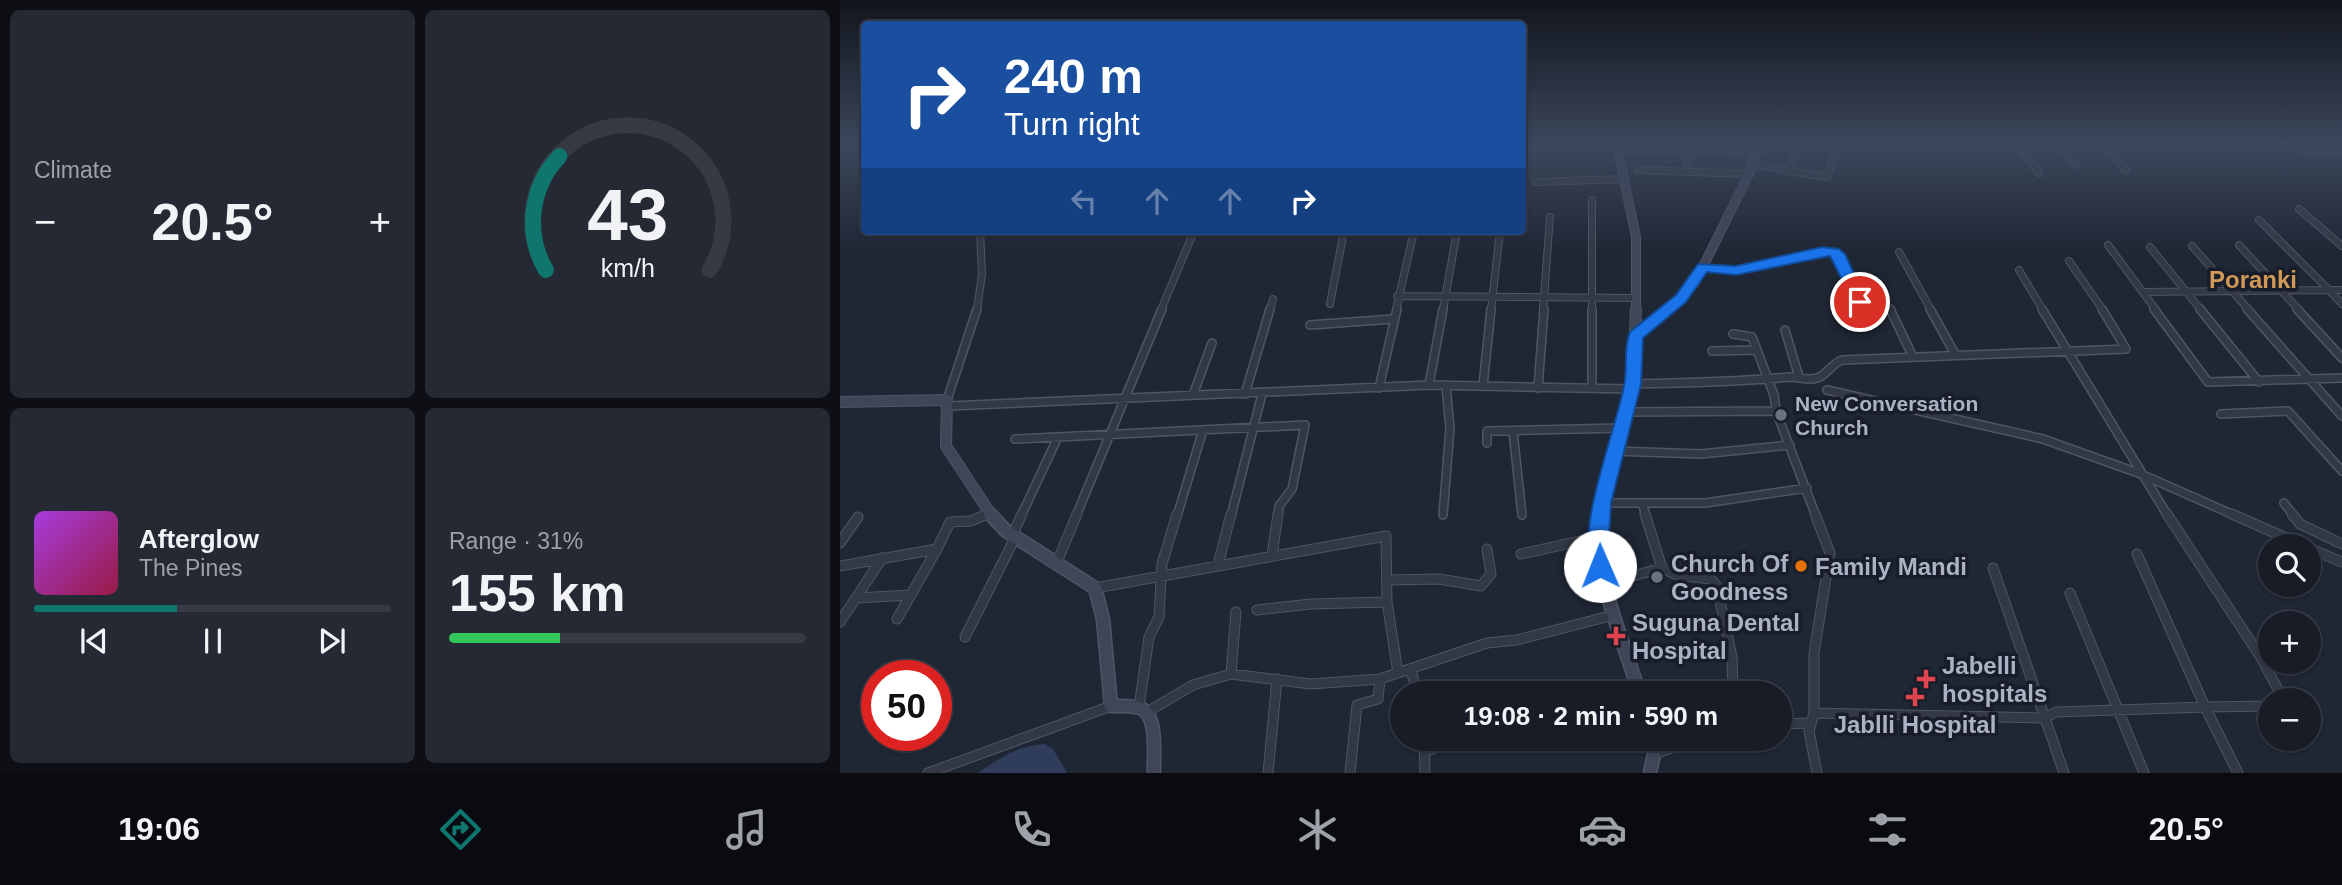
<!DOCTYPE html>
<html lang="en">
<head>
<meta charset="utf-8">
<style>
  body { margin:0; font-family:Arial,sans-serif; background:#242933; color:#f1f3f6; height:100vh; display:flex; flex-direction:column; font-size:26px; white-space:nowrap }
  * { box-sizing:border-box; margin:0 }
  p { font-size:23px; color:#9ea1a7 }
  .icon { flex:none; width:38px; height:38px; fill:none; stroke:currentColor; stroke-width:2; stroke-linecap:round; stroke-linejoin:round }
  .map { position:relative; flex:1; overflow:hidden }
  .sheet { display:flex; flex-direction:column; gap:10px; padding:10px; background:#0d0f15; width:840px }
  .sheet>* { flex:none }
  .guide { position:absolute; left:21px; top:21px; width:665px; height:214px; border-radius:7px; box-shadow:0 2px 5px #0004,0 0 0 2px #363a44; background:#1a4fa0; color:#fff; overflow:hidden }
  .tools { position:absolute; left:1418px; top:534px; display:grid; gap:14px }
  .tools a { display:grid; place-items:center; width:63px; height:63px; border-radius:50%; background:#171c27; box-shadow:0 2px 5px #0004,0 0 0 2px #363a44; font-size:35px }
  .speed { position:absolute; left:21px; top:660px; display:flex; gap:14px; font-size:35px; font-weight:700; text-align:center }
  .speed>* { display:grid; place-content:center; width:91px; height:91px; border-radius:50%; background:#171c27; box-shadow:0 2px 5px #0004,0 0 0 2px #363a44; line-height:1 }
  .speed .limit { border:10px solid #d22; background:#fff; color:#111 }
  .pin { position:absolute; display:grid; place-items:center; width:60px; height:60px; color:#fff; margin:-30px; border:4px solid #fff; border-radius:50%; box-shadow:0 2px 7px #0007 }
  .me { position:absolute; width:77px; margin:-38px; rotate:359deg; stroke-linejoin:round; filter:drop-shadow(0 0 5px #0008) }
  .turn { display:flex; align-items:center; gap:24px; height:147px; padding:0 28px; font-size:32px }
  .turn .icon { width:91px; height:91px; stroke-width:2.5 }
  .turn b { display:block; font-size:49px; line-height:60px }
  .lanes { display:flex; align-items:center; height:66px; padding:0 28px; background:#0003; justify-content:center; gap:35px; direction:ltr }
  .lanes .off { opacity:.35 }
  .big { font-size:52px; font-weight:700; line-height:1.1 }
  .sheet .card { flex:1; display:flex; flex-direction:column; justify-content:center; gap:10px; min-width:0; padding:0 24px; border-radius:10px; background:#242933 }
  .sheet .dial { align-items:center; gap:0 }
  .dial svg { height:182px; overflow:visible; fill:none; stroke:#363a44; stroke-width:7; stroke-linecap:round; text-anchor:middle }
  .dial text { fill:#f1f3f6; stroke:none }
  .song { display:flex; align-items:center; gap:21px }
  .cover { width:84px; height:84px; border-radius:10px; background:linear-gradient(135deg,hsl(280 70% 55%),hsl(340 70% 35%)) }
  .played { height:7px; border-radius:4px; background:linear-gradient(90deg,#0f766e 40%,#363a44 40%) }
  .keys { display:flex; justify-content:space-around; direction:ltr }
  .heat { display:flex; justify-content:space-between; align-items:center; font-size:38px; direction:ltr }
  .charge { height:10px; border-radius:5px; background:linear-gradient(90deg,#34c759 31%,#363a44 0) }
  .sheet .tiles { flex:1; display:grid; gap:10px; grid-template-columns:repeat(2,1fr) }
  .trip { position:absolute; left:550px; top:681px; width:402px; height:70px; border-radius:35px; background:#171c27; box-shadow:0 2px 5px #0004,0 0 0 2px #363a44; font-weight:700; line-height:70px; text-align:center }
  .tab-bar { display:flex; height:112px; justify-content:space-around; align-items:center; background:#090b10; color:#9ea1a7 }
  .tab-bar .icon { width:49px; height:49px }
  .tab-bar .current { color:#0f766e }
  .tab-bar b { font-size:32px; color:#f1f3f6 }
  main { display:flex; flex:1; min-height:0 }
  .map>svg:first-child { display:block }
  .water { fill:#303d5a }
  .lines { fill:none; stroke-linecap:round; stroke-linejoin:round }
  .street-far2-casing { stroke:#4f5564; stroke-width:8 }
  .street-far1-casing { stroke:#4f5564; stroke-width:10 }
  .street-casing { stroke:#4f5564; stroke-width:11 }
  .secondary-far2-casing { stroke:#4f5564; stroke-width:10 }
  .secondary-far1-casing { stroke:#4f5564; stroke-width:12 }
  .secondary-casing { stroke:#4f5564; stroke-width:15 }
  .street-far2 { stroke:#323845; stroke-width:6 }
  .street-far1 { stroke:#323845; stroke-width:7 }
  .street { stroke:#323845; stroke-width:9 }
  .secondary-far2 { stroke:#404658; stroke-width:8 }
  .secondary-far1 { stroke:#404658; stroke-width:10 }
  .secondary { stroke:#404658; stroke-width:12 }
  .route { fill:#1a73e8; stroke:#114b97; stroke-width:2 }
  .worship-dot { fill:#6b7280; stroke:#181d29; stroke-width:2.5 }
  .food-dot { fill:#e8710a; stroke:#181d29; stroke-width:2.5 }
  .health-dot { fill:#e0444e; stroke:#181d29; stroke-width:2.5 }
  .labels { text-anchor:middle; dominant-baseline:central; stroke-width:7; stroke-linejoin:round; paint-order:stroke }
  .poi-label { font-size:21px; font-weight:bold; fill:#abb2c3; stroke:#181d29; text-anchor:start }
  .quarter-label { font-size:24px; font-weight:bold; fill:#d19958; stroke:#181d29 }
  .near-poi-label { font-size:24px; font-weight:bold; fill:#abb2c3; stroke:#181d29; text-anchor:start }
</style>
</head>
<body>
<main>
<section class="sheet">
<div class="tiles">
<div class="card"><p>Climate</p>
<div class="heat"><a>−</a><b class="big">20.5°</b><a>+</a></div>
</div>
<div class="card dial"><svg viewBox="0 0 100 80">
<path d="M14 69A42 42 0 1 1 86 69"/>
<path d="M14 69A42 42 0 0 1 20 19" stroke="#0f766e"/>
<text x="50" y="56" font-size="32" font-weight="700">43</text>
<text x="50" y="72" font-size="11">km/h</text>
</svg></div>
<div class="card">
<div class="song"><i class="cover"></i><div><b>Afterglow</b><p>The Pines</p></div></div>
<div class="played"></div>
<div class="keys"><svg class="icon" aria-label="previous" viewBox="0 0 24 24"><path d="M18 5L8 12l10 7zM5 5v14"/></svg><svg class="icon" aria-label="pause" viewBox="0 0 24 24"><path d="M8 5v14M16 5v14"/></svg><svg class="icon" aria-label="next" viewBox="0 0 24 24"><path d="M6 5l10 7-10 7zM19 5v14"/></svg></div>
</div>
<div class="card"><p>Range · 31%</p><b class="big">155 km</b><div class="charge"></div></div>
</div>
</section>
<div class="map">
<svg width="1502" height="773" viewBox="0 0 1502 773">
  <rect width="100%" height="100%" fill="#1f2634"/>
  <path class="water" d="M205 744 213 749 227 773H138C159 758 179 745 205 744Z"/>
  <g class="lines">
    <g class="street-far2-casing">
      <path id="street-far2" d="M1178 146 1199 173
        M1219 146 1237 165
        M1264 146 1286 170
        M778 149 917 152
        M847 151V172
        M1466 153 1502 152
        M912 164 949 171 959 146
        M798 170 909 174
        M949 171 987 177 998 146
        M696 182 785 179
        M752 200V310
        M1459 209 1502 246
        M1268 245 1316 310
        M1399 245 1459 310
        M1352 246 1409 310
        M1310 247 1361 310
        M1059 252 1091 310
        M1229 261 1263 310
        M863 267 896 270 982 251 994 252 1000 257 1020 302 1052 310
        M1179 270 1203 310
        M1502 290H1489L1502 304
        M1303 292 1489 290 1419 220
        M557 296 796 298
        M490 304 504 231
        M137 310 142 274 140 231
        M321 310 354 231
        M430 310 433 299
        M556 310 574 231
        M603 310 617 231
        M651 310 660 231
        M703 310 710 217"/>
    </g>
    <g class="street-far1-casing">
      <path id="street-far1" d="M752 309V388
        M1050 309 1073 357
        M1090 309 1115 354
        M1202 309 1328 516
        M1314 309 1368 382 1502 378
        M1360 309 1419 382
        M1407 309 1502 416
        M1457 309 1502 358
        M470 325 553 319
        M945 330 959 377
        M893 334 912 337 934 395 936 411
        M872 351 917 350
        M793 384C846 383 897 382 950 377 958 377 969 381 977 378 986 376 990 365 1002 360L1286 349 1262 309
        M589 385 603 309
        M643 386 651 309
        M539 388 557 309
        M698 388 704 309
        M987 390 1203 439 1301 474 1396 516
        M405 394 430 309
        M353 395 372 343
        M107 400 137 309
        M109 406 589 385 791 389
        M785 412 936 411 976 516
        M1381 414 1448 411 1502 471
        M673 431 682 515
        M175 439 465 425 452 489 439 506 438 516
        M647 443V431L781 428
        M775 451 861 454 950 445
        M762 503H865L967 488
        M1444 503 1454 516
        M803 506 806 516
        M603 515 610 428 606 385
        M143 516 149 513
        M181 516 218 437
        M236 516 322 309
        M337 516 363 430
        M391 516 422 394"/>
    </g>
    <g class="street-casing">
      <path id="street" d="M805 514 822 568
        M975 514 990 553 974 653V713L969 731 977 773
        M1327 514 1420 656 1441 695 1438 700
        M1392 514 1464 546
        M1452 514 1460 524 1502 544
        M172 536 182 514
        M0 543 18 517
        M1468 548 1502 562
        M681 554 758 537
        M1297 554 1365 707 1430 706
        M432 555 438 514
        M217 562 237 514
        M378 565 391 514
        M0 566 97 549 110 522 131 521 147 514
        M1153 568 1224 773
        M549 580 599 579 641 586 651 574 647 549
        M763 584 822 568 837 575 871 579 877 587 892 657 893 693
        M255 588 546 536 547 602 558 673
        M1230 593 1304 773
        M16 598 42 558
        M417 610 471 604 547 602
        M57 619 97 549
        M0 622 16 598 70 595
        M125 637 175 538
        M571 671 578 693
        M391 674 396 612
        M763 693 798 687
        M299 707 309 637 319 617 322 564 337 514
        M307 712 353 685 391 674 471 684 540 679 647 643 677 640 770 616
        M974 713 1205 718 1216 712 1365 707 1398 773
        M940 724 971 723
        M584 738 585 773
        M584 752 621 738
        M814 754 861 738
        M88 773 271 706
        M428 773 437 679
        M510 773 517 705 538 699 540 679"/>
    </g>
    <g class="secondary-far2-casing">
      <path id="secondary-far2" d="M777 146 796 237V310
        M828 310 855 283 909 174 919 146"/>
    </g>
    <g class="secondary-far1-casing">
      <path id="secondary-far1" d="M795 336 830 309
        M0 402 107 400 106 446 152 516
        M761 516 793 384 796 309"/>
    </g>
    <g class="secondary-casing">
      <path id="secondary" d="M150 514 166 531 255 588 263 619 271 706C280 706 292 705 300 708 319 715 313 757 314 773
        M761 514C752 577 782 634 799 693
        M810 773 814 754 811 738"/>
    </g>
    <use href="#street-far2" class="street-far2"/>
    <use href="#street-far1" class="street-far1"/>
    <use href="#street" class="street"/>
    <use href="#secondary-far2" class="secondary-far2"/>
    <use href="#secondary-far1" class="secondary-far1"/>
    <use href="#secondary" class="secondary"/>
  </g>
  <linearGradient id="sky" x2="0" y2="1"><stop stop-color="#11151d"/><stop offset="0.57" stop-color="#3c475c"/><stop offset="1" stop-color="#3c475c" stop-opacity="0"/></linearGradient>
  <rect width="1502" height="254" fill="url(#sky)"/>
  <path class="route" d="M982 247 999 249 1005 254 1027 302 1025 305H1015L990 256 896 275 867 272 846 302 803 338 801 384 771 503 767 572 760 575 753 572C734 531 776 431 784 386 788 369 783 348 790 332L836 295 858 264 896 266Z"/>
  <g class="worship-dot">
    <circle cx="941" cy="415" r="7"/>
    <circle cx="817" cy="577" r="7"/>
  </g>
  <circle class="food-dot" cx="961" cy="566" r="7"/>
  <g class="health-dot">
    <path d="M772.5 625.5h7v7h7v7h-7v7h-7v-7h-7v-7h7z"/>
    <path d="M1082.5 668.5h7v7h7v7h-7v7h-7v-7h-7v-7h7z"/>
    <path d="M1071.5 686.5h7v7h7v7h-7v7h-7v-7h-7v-7h7z"/>
  </g>
  <g class="labels">
    <g class="poi-label">
      <text x="955" y="403">New Conversation<tspan x="955" dy="24">Church</tspan></text>
    </g>
    <g class="quarter-label">
      <text x="1413" y="279">Poranki</text>
    </g>
    <g class="near-poi-label">
      <text x="831" y="563">Church Of<tspan x="831" dy="28">Goodness</tspan></text>
      <text x="975" y="566">Family Mandi</text>
      <text x="792" y="622">Suguna Dental<tspan x="792" dy="28">Hospital</tspan></text>
      <text x="1102" y="665">Jabelli<tspan x="1102" dy="28">hospitals</tspan></text>
      <text x="1075" y="724" text-anchor="middle">Jablli Hospital</text>
    </g>
  </g>
</svg>
<div class="tools">
<a><svg class="icon" aria-label="search" viewBox="0 0 24 24"><circle cx="10" cy="10" r="6"/><path d="M15 15l6 6"/></svg></a>
<a>+</a>
<a>−</a>
</div>
<div class="speed"><div class="limit">50</div></div>
<div class="pin" style="left:1020px;top:302px;background:#d93025"><svg class="icon" aria-label="arrive" viewBox="0 0 24 24"><path d="M6 21V4h12l-3 4 3 4H6"/></svg></div>
<svg class="me" style="left:760px;top:566px" viewBox="-20 -20 40 40"><circle r="19" fill="#fff"/><path d="M0-13L10 11 0 6-10 11z" fill="#1a73e8"/></svg>
<div class="trip">19:08 · 2 min · 590 m</div>
<div class="guide">
<div class="turn"><svg class="icon" aria-label="right" viewBox="0 0 24 24"><path d="M7 20v-9h11M14 6l5 5-5 5"/></svg><div><b>240 m</b>Turn right</div></div>
<div class="lanes"><svg class="icon off" aria-label="left" viewBox="0 0 24 24"><path d="M17 20v-9H6M10 6l-5 5 5 5"/></svg><svg class="icon off" aria-label="ahead" viewBox="0 0 24 24"><path d="M12 20V5M6 11l6-6 6 6"/></svg><svg class="icon off" aria-label="ahead" viewBox="0 0 24 24"><path d="M12 20V5M6 11l6-6 6 6"/></svg><svg class="icon" aria-label="right" viewBox="0 0 24 24"><path d="M7 20v-9h11M14 6l5 5-5 5"/></svg></div>
</div>
</div>
</main>
<nav class="tab-bar">
<b>19:06</b>
<svg class="icon current" aria-label="directions" viewBox="0 0 24 24"><path d="M12 3l9 9-9 9-9-9zM9 14v-3h6M13 9l2 2-2 2"/></svg>
<svg class="icon" aria-label="music" viewBox="0 0 24 24"><path d="M9 18V5l10-2v13"/><circle cx="6" cy="18" r="3"/><circle cx="16" cy="16" r="3"/></svg>
<svg class="icon" aria-label="phone" viewBox="0 0 24 24"><path d="M5 4h4l2 5-3 2q2 4 5 5l2-3 5 2v4C11 20 4 13 5 4z"/></svg>
<svg class="icon" aria-label="climate" viewBox="0 0 24 24"><path d="M12 3v18M4 7l16 10M4 17L20 7"/></svg>
<svg class="icon" aria-label="car" viewBox="0 0 24 24"><path d="M5 17H2v-5l4-1 3-4h7l3 4 3 1v5h-3M9 17h6M6 11h13"/><circle cx="7" cy="17" r="2"/><circle cx="17" cy="17" r="2"/></svg>
<svg class="icon" aria-label="filters" viewBox="0 0 24 24"><path d="M4 7h16M4 17h16"/><circle cx="9" cy="7" r="2"/><circle cx="15" cy="17" r="2"/></svg>
<b>20.5°</b>
</nav>
</body>
</html>
